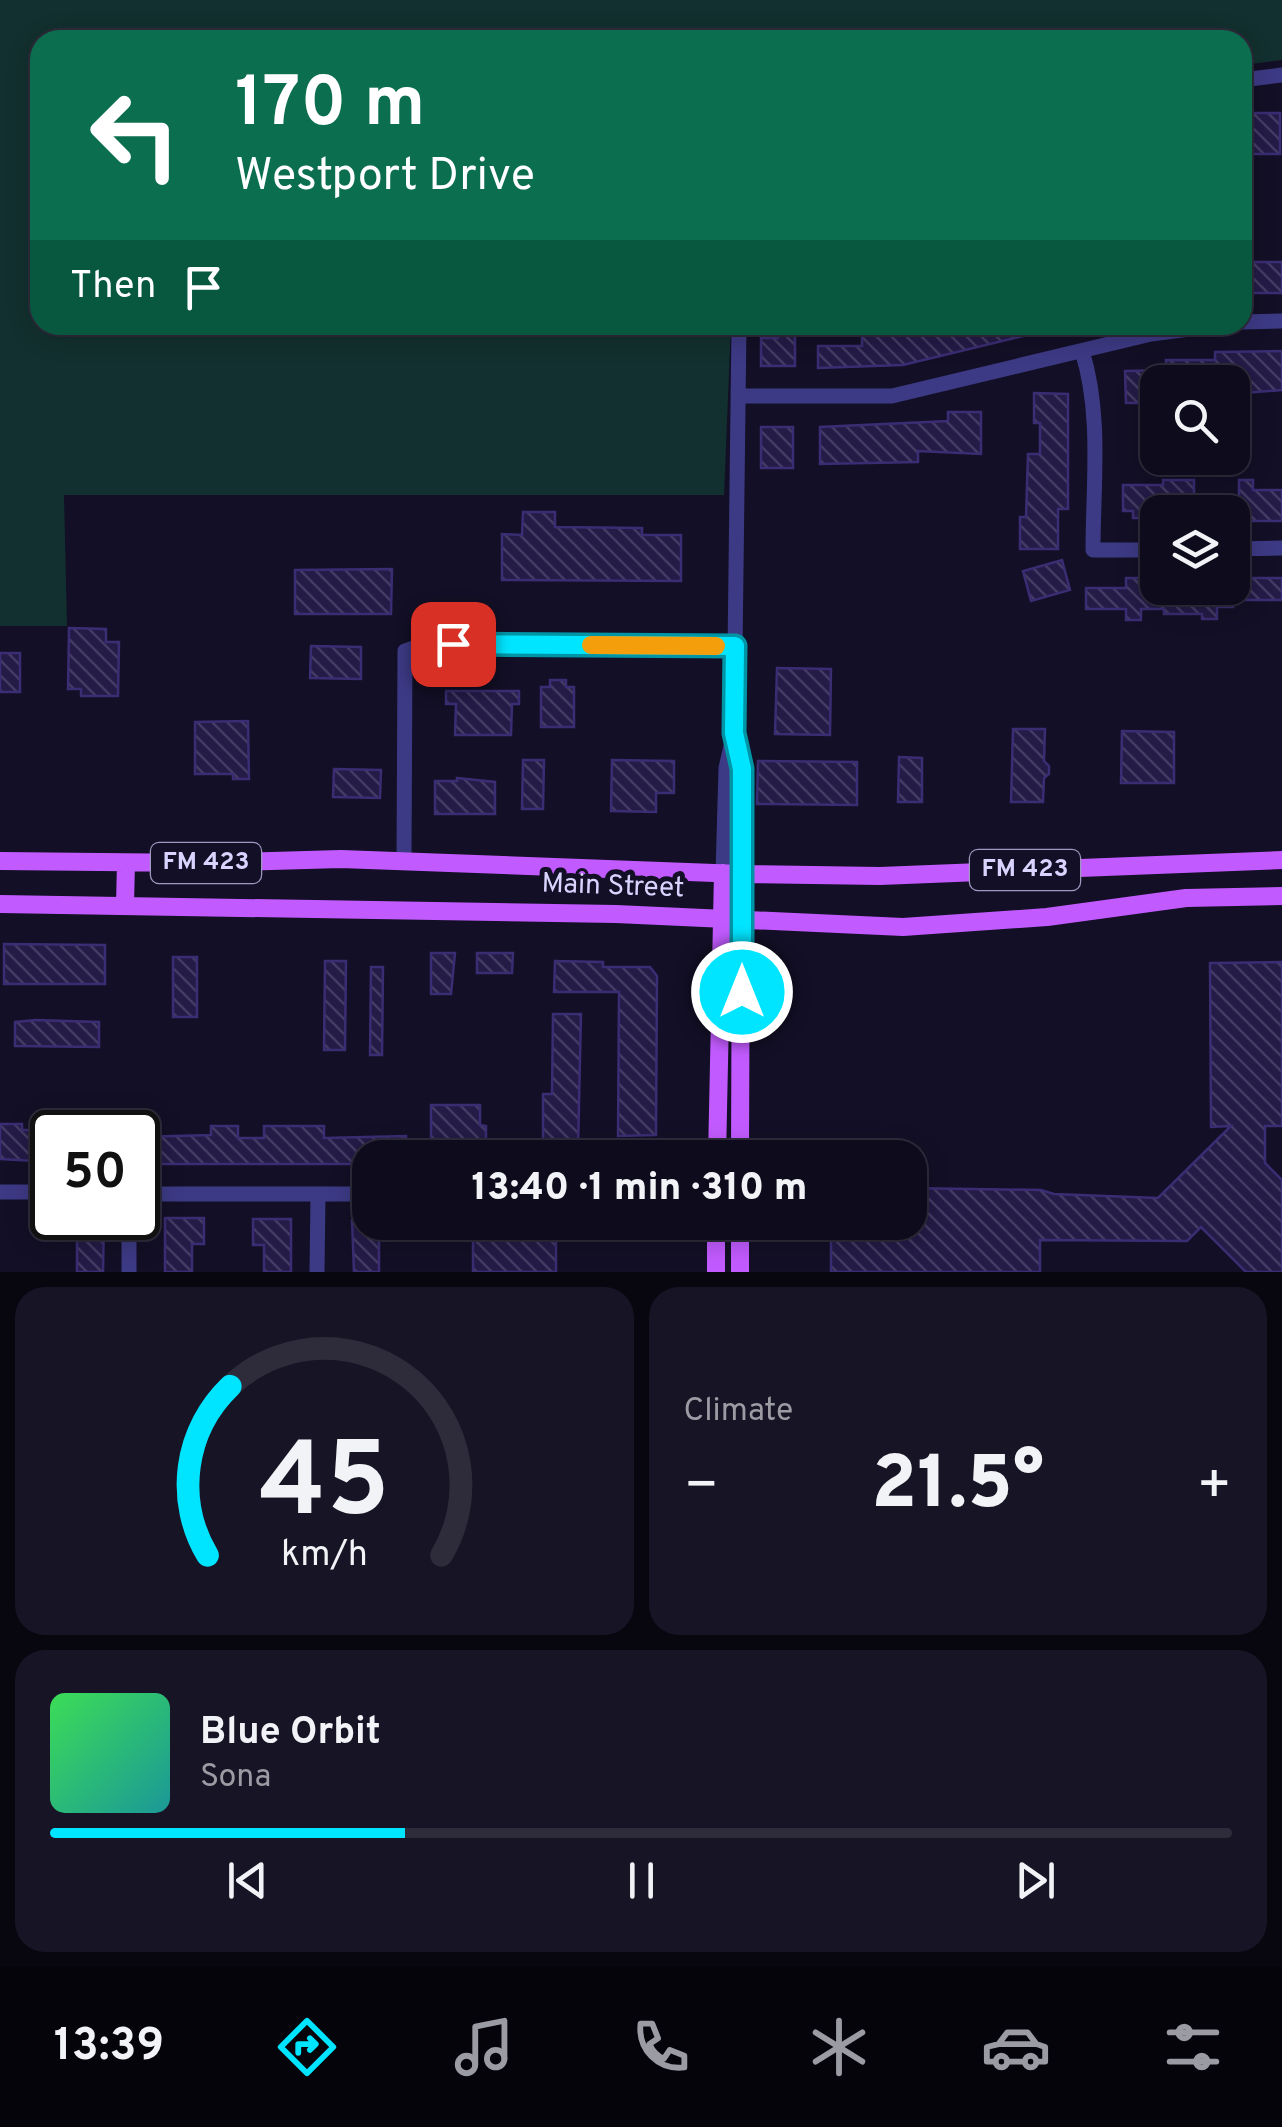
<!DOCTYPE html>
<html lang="en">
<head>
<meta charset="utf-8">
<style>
  body { margin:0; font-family:Overpass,sans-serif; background:#171425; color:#f1f3f6; height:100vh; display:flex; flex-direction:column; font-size:38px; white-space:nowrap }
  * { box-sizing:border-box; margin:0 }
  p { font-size:32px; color:#9b9ba3 }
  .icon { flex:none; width:55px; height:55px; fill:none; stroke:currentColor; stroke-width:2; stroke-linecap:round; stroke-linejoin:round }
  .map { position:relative; height:1272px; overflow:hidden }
  .drawer { display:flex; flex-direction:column; gap:15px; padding:15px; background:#08060f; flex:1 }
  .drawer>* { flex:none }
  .hud { position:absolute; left:30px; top:30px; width:1222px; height:305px; border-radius:30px; box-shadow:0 5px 25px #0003,0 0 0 2px #2e2b3b; background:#0b6e4f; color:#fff; overflow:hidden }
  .controls { position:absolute; left:1140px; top:365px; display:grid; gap:20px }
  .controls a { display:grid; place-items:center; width:110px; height:110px; border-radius:20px; background:#0e0b1c; box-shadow:0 5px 25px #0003,0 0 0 2px #2e2b3b; font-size:50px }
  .speed { position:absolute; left:30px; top:1110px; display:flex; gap:20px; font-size:50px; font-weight:700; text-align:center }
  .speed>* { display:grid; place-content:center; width:130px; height:130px; border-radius:50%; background:#0e0b1c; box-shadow:0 5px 25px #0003,0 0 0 2px #2e2b3b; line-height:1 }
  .speed .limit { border:5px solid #111; border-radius:15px; background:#fff; color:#111 }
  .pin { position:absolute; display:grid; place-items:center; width:85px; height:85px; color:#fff; margin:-42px; border-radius:20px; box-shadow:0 5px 15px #0006 }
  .me { position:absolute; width:110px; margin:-55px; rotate:0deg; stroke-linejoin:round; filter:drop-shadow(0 0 8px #0008) }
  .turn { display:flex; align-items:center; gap:35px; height:210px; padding:0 40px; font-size:45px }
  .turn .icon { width:130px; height:130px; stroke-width:2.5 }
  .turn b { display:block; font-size:70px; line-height:85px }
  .then { display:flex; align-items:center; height:95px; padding:0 40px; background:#0003; gap:20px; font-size:38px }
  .big { font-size:75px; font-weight:800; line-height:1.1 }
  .drawer .tile { flex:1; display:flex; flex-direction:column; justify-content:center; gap:15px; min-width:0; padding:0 35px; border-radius:30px; background:#171425 }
  .drawer .dial { align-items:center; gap:0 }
  .dial svg { height:260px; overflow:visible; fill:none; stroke:#2e2b3b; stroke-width:7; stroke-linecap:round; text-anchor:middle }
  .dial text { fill:#f1f3f6; stroke:none }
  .song { display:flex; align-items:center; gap:30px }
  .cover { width:120px; height:120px; border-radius:15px; background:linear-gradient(135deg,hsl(130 70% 55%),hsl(180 70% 35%)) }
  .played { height:10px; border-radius:5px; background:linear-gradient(90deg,#00e5ff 30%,#2e2b3b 30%) }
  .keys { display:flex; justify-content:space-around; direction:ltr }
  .heat { display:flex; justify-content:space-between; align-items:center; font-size:55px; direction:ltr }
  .drawer .tiles { flex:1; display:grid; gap:15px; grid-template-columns:1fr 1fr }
  .tile:last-child { grid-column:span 2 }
  .trip { position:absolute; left:352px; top:1140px; width:575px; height:100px; border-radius:30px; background:#0e0b1c; box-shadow:0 5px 25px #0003,0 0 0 2px #2e2b3b; font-weight:800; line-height:100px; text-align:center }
  .menu { display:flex; height:160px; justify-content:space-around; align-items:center; background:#06040b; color:#9b9ba3 }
  .menu .icon { width:70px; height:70px }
  .menu .active { color:#00e5ff }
  .menu b { font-size:45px; color:#f1f3f6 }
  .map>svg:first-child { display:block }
  .grass { fill:#12302f }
  .building { fill:url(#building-back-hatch); stroke:#3b2d73; stroke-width:2.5 }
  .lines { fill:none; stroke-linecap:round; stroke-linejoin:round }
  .minor { stroke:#3d3a85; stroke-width:15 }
  .major { stroke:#c25bff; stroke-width:18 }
  .route-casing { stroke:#0095a6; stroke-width:25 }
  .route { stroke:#00e5ff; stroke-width:18 }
  .slow { stroke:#f59e0b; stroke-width:18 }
  .labels { text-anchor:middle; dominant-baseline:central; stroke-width:10; stroke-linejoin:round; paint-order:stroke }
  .shield { fill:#130f26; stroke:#9e99be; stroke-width:2.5 }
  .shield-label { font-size:25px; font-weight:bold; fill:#d9d4ff }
  .street-label { font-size:28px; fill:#d9d4ff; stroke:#130f26 }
</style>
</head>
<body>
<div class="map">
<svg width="1282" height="1272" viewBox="0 0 1282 1272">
  <defs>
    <pattern id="building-back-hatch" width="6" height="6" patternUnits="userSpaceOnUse" patternTransform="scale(2.5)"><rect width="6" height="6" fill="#241b47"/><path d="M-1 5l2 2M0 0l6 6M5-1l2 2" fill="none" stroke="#433b63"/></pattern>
  </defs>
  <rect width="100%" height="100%" fill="#130f26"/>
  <path class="grass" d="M0 0H1282V60L1243 65 1242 40H40V325H731L724 495H64L67 626H0Z"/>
  <path class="building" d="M1247 113H1280V154H1242V119H1247Z
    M1242 262H1282V293H1242Z
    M910 325H1047L1048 330 903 365 818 368V346H862V331H903L902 327Z
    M778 333H795V366H761V338H778Z
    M1282 351V390L1232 394V382H1157L1158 412H1140V403H1126L1125 371 1166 370V360H1215V352Z
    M1034 393 1068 394V509H1058V549H1020V517H1026L1028 454H1040V423H1034Z
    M948 412H981V454L918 451V462L820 464V427L948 421Z
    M761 427H793V468H761Z
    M1163 480H1194V499H1239V480H1253V490H1282V521H1239V512H1156V518H1133V511H1123V485H1163Z
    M523 512H555V527L642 528V535H681V581L502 580V534L522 535Z
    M1062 560 1070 590 1031 601 1023 571Z
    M392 569 391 614H295V570Z
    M1126 578H1158V588H1232V578H1282V600H1233V607H1217V619H1202V614H1164V609H1141V620H1126V609H1086V588H1126Z
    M69 628 106 629V642H119L118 696H81V689H68Z
    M311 646 361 647V679L310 678Z
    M0 653H20V692H0Z
    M777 668 831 669 830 735 775 734Z
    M550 680H566V687H574V727H541V687H550Z
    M446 691H519V704H512L511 735H455L456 704H446Z
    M248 721 249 779H233V774H195V722Z
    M1013 729H1045L1044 761 1049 766V774L1044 778 1043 802H1011Z
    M1122 731 1174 732V783H1121Z
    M899 757 922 758V802H898Z
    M523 760H544L543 809H522Z
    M612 760 674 761V793H656V812L611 811Z
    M758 761 857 762V805L757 804Z
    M334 769 381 770 380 798 333 797Z
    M457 778 495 782V814H435V781H457Z
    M4 944 105 945V984H4Z
    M431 953H455L451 994H431Z
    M477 953H513L512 973H477Z
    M173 957H197V1017H173Z
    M325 961H346L345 1050H324Z
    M555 961 603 962V967H650L657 976 656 1135 618 1136 619 992H554Z
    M1282 962V1126H1265V1163L1282 1180V1272H1246L1201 1227 1187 1241 1040 1240V1272H831V1222H910V1188L1041 1190 1054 1194 1158 1198 1231 1126 1211 1127 1210 963Z
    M371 967H383L382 1055H370Z
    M553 1014H581L578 1149H543V1094H552Z
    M36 1020 99 1022V1047L15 1046V1022Z
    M431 1105H480V1125L486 1126V1143H431Z
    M0 1124H22V1130H52V1162L0 1159Z
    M211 1126H238V1138H264V1126H324V1138L406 1136V1158H363V1164H138V1137L211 1135Z
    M77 1218H104L103 1272H77Z
    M165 1218H204V1244H192V1272H165Z
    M253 1219H291V1272H264V1245H253Z
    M352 1220 379 1222V1272H354Z
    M473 1236 556 1237V1272H473Z"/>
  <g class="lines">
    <path class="minor" d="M1242 80 1282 75
      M1242 322 1282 321
      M1082 351C1102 414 1093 485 1093 550H1158
      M739 396H892L1151 334 1220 325
      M1232 549 1282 548
      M735 739 742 769 741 874
      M404 861 405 651 424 644 735 646
      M723 873 726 768 734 733 739 325
      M0 1192H52
      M138 1194H370
      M129 1272V1218
      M317 1272 318 1194"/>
    <path class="major" d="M0 861 201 863 341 859 741 874 880 876 1282 860
      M0 904 616 914 903 927 1047 917 1186 898 1282 896
      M125 904 126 863
      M717 1158 723 873
      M740 1158 741 874
      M740 1222V1272
      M716 1272V1222"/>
  </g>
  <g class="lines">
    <g class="route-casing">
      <path id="route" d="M453 644 735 646 734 733 742 769V992"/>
    </g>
    <use href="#route" class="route"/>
    <path class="slow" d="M591 645 716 646"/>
  </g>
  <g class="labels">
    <g class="shield">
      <rect x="151" y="843" width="110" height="40" rx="8"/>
      <rect x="970" y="850" width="110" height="40" rx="8"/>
    </g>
    <g class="shield-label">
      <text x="206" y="863">FM 423</text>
      <text x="1025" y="870">FM 423</text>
    </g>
    <g class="street-label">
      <text transform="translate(613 887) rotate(2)">Main Street</text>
    </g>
  </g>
</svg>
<div class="controls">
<a><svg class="icon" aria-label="search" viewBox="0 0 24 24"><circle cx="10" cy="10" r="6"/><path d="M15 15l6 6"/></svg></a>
<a><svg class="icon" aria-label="layers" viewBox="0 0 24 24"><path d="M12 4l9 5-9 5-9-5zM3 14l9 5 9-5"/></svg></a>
</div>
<div class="speed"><div class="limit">50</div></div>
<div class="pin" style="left:453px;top:644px;background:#d93025"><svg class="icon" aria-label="arrive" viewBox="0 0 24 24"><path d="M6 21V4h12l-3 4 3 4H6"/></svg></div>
<svg class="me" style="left:742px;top:992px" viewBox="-20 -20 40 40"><circle r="17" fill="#00e5ff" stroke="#fff" stroke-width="3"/><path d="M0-11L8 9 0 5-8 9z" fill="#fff"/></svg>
<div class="trip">13:40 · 1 min · 310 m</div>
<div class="hud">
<div class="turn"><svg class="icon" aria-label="left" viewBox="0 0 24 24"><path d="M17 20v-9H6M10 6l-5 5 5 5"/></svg><div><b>170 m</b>Westport Drive</div></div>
<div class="then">Then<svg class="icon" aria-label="arrive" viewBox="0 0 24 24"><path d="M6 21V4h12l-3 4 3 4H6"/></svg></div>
</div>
</div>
<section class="drawer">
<div class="tiles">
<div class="tile dial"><svg viewBox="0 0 100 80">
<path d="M14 69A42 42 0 1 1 86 69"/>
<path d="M14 69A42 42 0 0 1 21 17" stroke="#00e5ff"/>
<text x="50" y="56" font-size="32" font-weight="700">45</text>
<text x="50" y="72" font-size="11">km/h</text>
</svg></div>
<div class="tile"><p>Climate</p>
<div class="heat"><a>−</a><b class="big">21.5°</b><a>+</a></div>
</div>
<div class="tile">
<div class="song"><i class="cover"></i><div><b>Blue Orbit</b><p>Sona</p></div></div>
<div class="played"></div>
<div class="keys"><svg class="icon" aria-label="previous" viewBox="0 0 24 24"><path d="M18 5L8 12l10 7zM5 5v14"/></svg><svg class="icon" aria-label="pause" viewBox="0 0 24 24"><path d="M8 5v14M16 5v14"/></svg><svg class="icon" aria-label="next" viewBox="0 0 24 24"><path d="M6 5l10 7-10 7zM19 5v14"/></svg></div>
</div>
</div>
</section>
<nav class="menu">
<b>13:39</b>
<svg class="icon active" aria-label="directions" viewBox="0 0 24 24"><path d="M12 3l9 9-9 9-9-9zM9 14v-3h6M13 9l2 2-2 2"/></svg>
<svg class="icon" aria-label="music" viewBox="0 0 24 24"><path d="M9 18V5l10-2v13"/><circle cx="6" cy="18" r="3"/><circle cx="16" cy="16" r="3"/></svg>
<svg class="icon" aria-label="phone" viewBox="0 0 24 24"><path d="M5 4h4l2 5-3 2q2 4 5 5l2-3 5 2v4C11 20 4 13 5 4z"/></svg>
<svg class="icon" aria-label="climate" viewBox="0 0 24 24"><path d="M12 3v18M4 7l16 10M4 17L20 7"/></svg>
<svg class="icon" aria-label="car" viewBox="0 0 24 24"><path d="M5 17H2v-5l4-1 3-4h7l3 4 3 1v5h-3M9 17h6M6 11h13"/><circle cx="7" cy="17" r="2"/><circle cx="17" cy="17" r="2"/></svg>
<svg class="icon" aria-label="filters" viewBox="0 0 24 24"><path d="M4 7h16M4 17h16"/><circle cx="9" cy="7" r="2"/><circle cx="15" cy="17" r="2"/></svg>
</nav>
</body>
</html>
